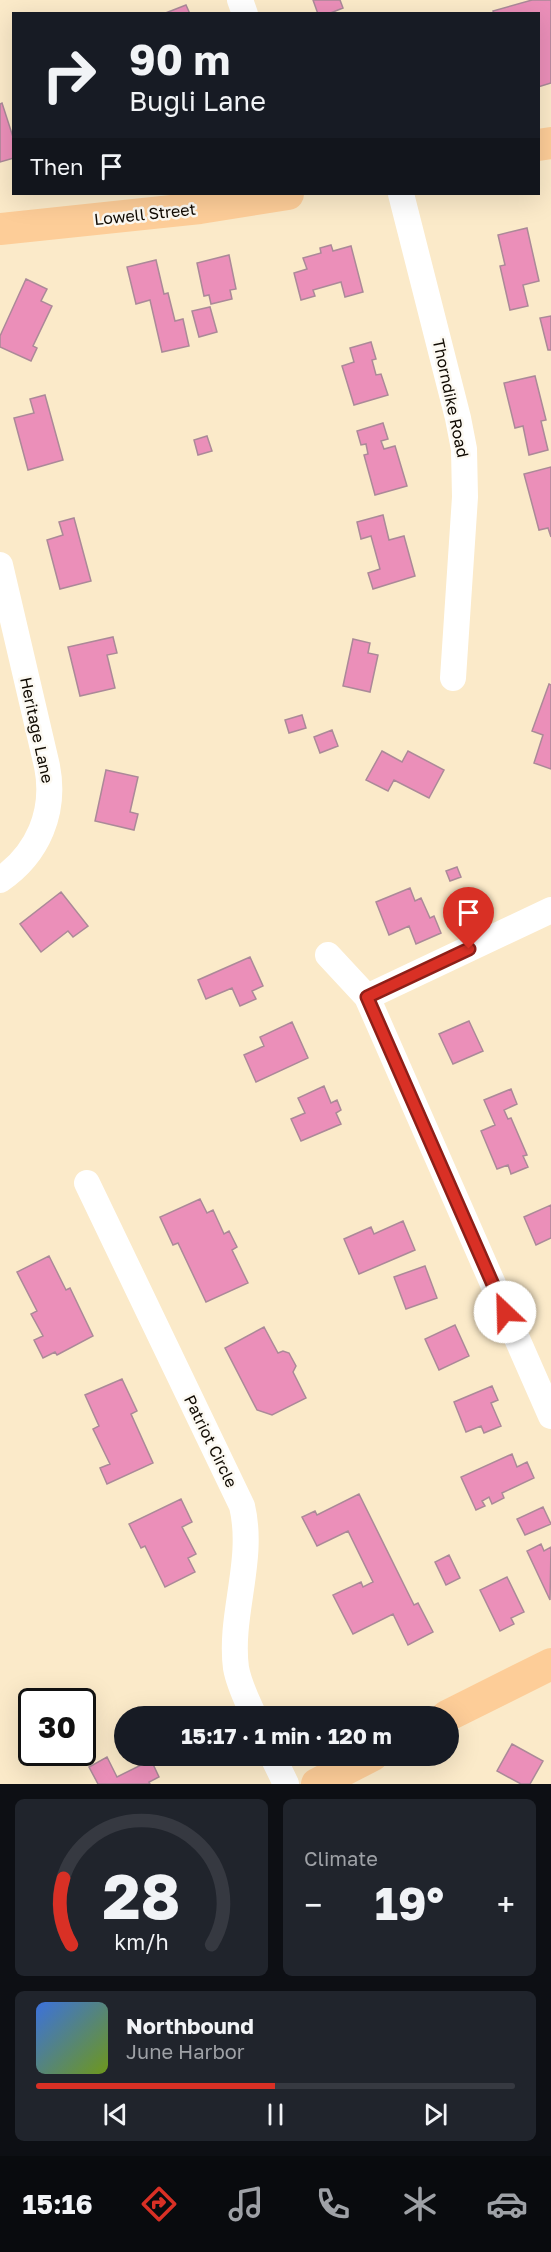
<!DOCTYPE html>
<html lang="en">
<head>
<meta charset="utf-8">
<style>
  body { margin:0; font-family:"Golos Text",sans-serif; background:#20242c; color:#f1f3f6; height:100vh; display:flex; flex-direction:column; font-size:22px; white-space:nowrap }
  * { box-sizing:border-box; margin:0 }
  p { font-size:20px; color:#9ea1a6 }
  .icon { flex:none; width:33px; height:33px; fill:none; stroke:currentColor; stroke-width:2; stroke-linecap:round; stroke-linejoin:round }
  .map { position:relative; height:1784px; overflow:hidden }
  .details { display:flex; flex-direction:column; gap:15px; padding:15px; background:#0d0f14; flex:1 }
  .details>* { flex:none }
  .banner { position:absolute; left:12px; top:12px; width:528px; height:183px; border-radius:0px; box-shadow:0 6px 24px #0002; background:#171b24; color:#f1f3f6; overflow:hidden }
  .speed { position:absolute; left:18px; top:1688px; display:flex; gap:12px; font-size:30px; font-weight:700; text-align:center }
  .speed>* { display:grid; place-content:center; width:78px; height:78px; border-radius:50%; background:#171b24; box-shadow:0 6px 24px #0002; line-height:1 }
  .speed .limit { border:3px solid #111; border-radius:9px; background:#fff; color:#111 }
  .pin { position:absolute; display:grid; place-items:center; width:51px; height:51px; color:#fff; margin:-62px -26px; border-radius:50% 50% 50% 0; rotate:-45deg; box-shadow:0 0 6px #0007 }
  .pin .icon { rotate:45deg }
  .me { position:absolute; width:66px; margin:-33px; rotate:336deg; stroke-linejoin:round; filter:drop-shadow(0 0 4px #0008) }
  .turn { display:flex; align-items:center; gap:21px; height:126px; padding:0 18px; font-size:27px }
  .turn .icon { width:78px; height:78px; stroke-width:2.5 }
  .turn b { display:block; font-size:42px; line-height:51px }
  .then { display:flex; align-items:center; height:57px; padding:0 18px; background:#0003; gap:12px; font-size:22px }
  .big { font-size:45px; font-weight:700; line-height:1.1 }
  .details .card { flex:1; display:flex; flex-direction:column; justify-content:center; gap:9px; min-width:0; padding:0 21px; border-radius:9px; background:#20242c }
  .details .dial { align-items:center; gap:0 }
  .dial svg { height:156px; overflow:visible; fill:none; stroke:#363941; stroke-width:7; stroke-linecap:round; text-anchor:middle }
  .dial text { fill:#f1f3f6; stroke:none }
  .song { display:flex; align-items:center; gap:18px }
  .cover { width:72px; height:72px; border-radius:9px; background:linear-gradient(135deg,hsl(220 70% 55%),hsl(80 70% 35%)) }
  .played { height:6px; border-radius:3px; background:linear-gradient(90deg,#d93025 50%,#363941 50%) }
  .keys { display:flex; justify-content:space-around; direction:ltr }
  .heat { display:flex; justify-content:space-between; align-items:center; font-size:33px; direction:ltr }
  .details .tiles { flex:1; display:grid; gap:15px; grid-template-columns:1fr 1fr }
  .card:last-child { grid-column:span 2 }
  .trip { position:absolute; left:114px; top:1706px; width:345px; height:60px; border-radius:30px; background:#171b24; box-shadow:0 6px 24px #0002; font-weight:700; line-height:60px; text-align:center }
  .menu { display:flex; height:96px; justify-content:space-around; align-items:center; background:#090b0e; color:#9ea1a6 }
  .menu .icon { width:42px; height:42px }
  .menu .on { color:#d93025 }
  .menu b { font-size:27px; color:#f1f3f6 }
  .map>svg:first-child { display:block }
  .building { fill:#eb8fb9; stroke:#ab8998; stroke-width:1.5 }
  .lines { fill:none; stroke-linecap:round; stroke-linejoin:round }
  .minor { stroke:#fff; stroke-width:26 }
  .major { stroke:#fdcd98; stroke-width:32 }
  .route-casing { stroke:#8d1f18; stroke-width:15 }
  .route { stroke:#d93025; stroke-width:10 }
  .labels { text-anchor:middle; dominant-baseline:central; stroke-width:5; stroke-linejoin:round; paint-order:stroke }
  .street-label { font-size:16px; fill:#100a02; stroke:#fcf9f2 }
</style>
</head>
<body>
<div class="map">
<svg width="551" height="1784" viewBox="0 0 551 1784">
  <rect width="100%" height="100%" fill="#fbeac9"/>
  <path class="building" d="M313 0H340L343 8 328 14H318Z
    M532 0H551V83L538 87V14H494L493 11Z
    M186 5 190 14H163Z
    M2 103 14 140V158L0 162V104Z
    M527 228 539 281 523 285 528 306 510 310 500 266 505 265 498 235Z
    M331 245 333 251 351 246 363 292 345 297 341 282 313 290 315 296 301 300 294 273 307 269 303 258 321 253 320 248Z
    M229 255 236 289 230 290 232 299 211 304 209 295 204 296 197 263Z
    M156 260 164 294 168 293 175 321 183 319 189 346 162 352 150 300 136 304 127 267Z
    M26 279 47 289 41 301 52 306 33 346 37 348 31 361 0 347V336Z
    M210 307 217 332 199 337 192 311Z
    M551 316V350H548L540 318Z
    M371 342 376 359 372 360 376 375 381 374 388 395 354 405 342 366 354 362 350 348Z
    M535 376 546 420 541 421 548 450 529 455 523 426 515 428 504 383Z
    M45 395 63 460 28 470 14 418 34 413 30 399Z
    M383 423 388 439 381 441 384 449 395 446 407 486 375 495 364 455 368 454 366 444 361 445 357 431Z
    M207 436 212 451 198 455 194 440Z
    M551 467V537L548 528 539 530 524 474Z
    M383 515 389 540 404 536 415 576 373 589 368 573 380 569 371 536 361 539 357 522Z
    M74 518 91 581 60 589 47 540 63 535 59 522Z
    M113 637 117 653 107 655 115 688 80 696 68 647Z
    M353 639 370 643 368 653 378 655 370 692 343 686Z
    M549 684 551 685V769L534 763 543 735 532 731Z
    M302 715 306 728 289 733 285 720Z
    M332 730 338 746 320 753 314 737Z
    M382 751 402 762 408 751 444 770 429 798 394 780 388 791 366 780Z
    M106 770 138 777 130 812 138 814 134 830 95 821Z
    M457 867 461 877 450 881 446 871Z
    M410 888 415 901 421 898 430 918 434 916 441 933 416 944 409 926 389 935 376 902Z
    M61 892 88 926 73 937 68 931 41 952 20 924Z
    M250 957 263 986 252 991 256 999 240 1006 232 988 206 999 198 980Z
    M469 1021 483 1051 453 1064 439 1034Z
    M292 1022 308 1058 256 1082 244 1055 264 1046 260 1037Z
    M324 1086 331 1103 337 1100 341 1110 336 1113 341 1124 301 1141 291 1119 305 1113 298 1098Z
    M511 1089 517 1104 504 1110 508 1119 511 1118 527 1155 523 1156 528 1167 511 1174 508 1165 497 1169 481 1131 495 1125 484 1100Z
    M200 1199 207 1213 213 1210 224 1234 229 1231 237 1247 232 1250 248 1283 206 1302 178 1243 173 1245 160 1217Z
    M551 1205V1238L536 1245 524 1217Z
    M403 1221 415 1250 359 1274 344 1239 371 1227 374 1234Z
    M49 1256 66 1290 70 1288 93 1336 57 1355 55 1352 43 1358 34 1340 43 1336 31 1314 37 1311 17 1272Z
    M425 1266 437 1298 406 1309 394 1277Z
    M455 1325 469 1356 439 1370 425 1339Z
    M264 1327 278 1353 283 1351 289 1353 296 1366 293 1372 306 1398 272 1415 257 1410 225 1348Z
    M122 1379 137 1411 131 1414 153 1463 107 1484 100 1468 110 1464 93 1429 99 1426 85 1395Z
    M492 1386 498 1400 491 1403 501 1426 484 1433 481 1426 466 1432 454 1402Z
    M512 1454 517 1467 527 1462 534 1478 502 1493 504 1498 492 1504 489 1497 482 1501 485 1506 476 1510 461 1477Z
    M359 1494 414 1605 418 1603 433 1632 408 1645 393 1614 353 1634 333 1595 361 1582 363 1587 373 1582 348 1531 317 1546 302 1517 315 1511 317 1515Z
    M181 1499 192 1522 182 1527 196 1554 188 1558 195 1572 165 1587 145 1546 141 1548 129 1524Z
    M543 1507 551 1524 525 1535 517 1519Z
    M541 1544 544 1551 551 1547 550 1600 527 1551Z
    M449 1555 460 1578 446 1585 435 1562Z
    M507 1577 524 1612 511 1618 514 1624 500 1631 480 1590Z
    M512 1744 543 1761 530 1784H521L497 1771Z
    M107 1757 117 1777 151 1760 159 1777 149 1782 150 1784H98L89 1767Z"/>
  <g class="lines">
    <path class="minor" d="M240 0 245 14
      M401 194 458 418 464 449 465 497 453 678
      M0 565 47 766C56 812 38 854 0 880
      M328 955 367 997 551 1416
      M367 997 551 910
      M87 1183 242 1506C255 1560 229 1615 236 1668 239 1685 247 1700 254 1716
      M272 1755 286 1784"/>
    <path class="major" d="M538 145 551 143
      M0 229 200 208 288 194
      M447 1716 551 1664
      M317 1784 373 1755"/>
  </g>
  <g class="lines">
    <g class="route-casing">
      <path id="route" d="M469 949 367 997 505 1312"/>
    </g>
    <use href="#route" class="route"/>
  </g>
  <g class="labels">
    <g class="street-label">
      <text transform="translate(145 214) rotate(-6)">Lowell Street</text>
      <text transform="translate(451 398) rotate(78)">Thorndike Road</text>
      <text transform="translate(37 730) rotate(78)">Heritage Lane</text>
      <text transform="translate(211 1441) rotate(64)">Patriot Circle</text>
    </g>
  </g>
</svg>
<div class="speed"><div class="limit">30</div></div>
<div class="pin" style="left:469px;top:949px;background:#d93025"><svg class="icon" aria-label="arrive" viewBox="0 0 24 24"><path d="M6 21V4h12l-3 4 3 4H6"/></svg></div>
<svg class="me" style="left:505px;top:1312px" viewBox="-20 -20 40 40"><circle r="19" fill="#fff"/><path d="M0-13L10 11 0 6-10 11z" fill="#d93025"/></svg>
<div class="trip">15:17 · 1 min · 120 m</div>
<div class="banner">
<div class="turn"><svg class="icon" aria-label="right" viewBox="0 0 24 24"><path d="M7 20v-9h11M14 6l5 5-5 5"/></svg><div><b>90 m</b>Bugli Lane</div></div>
<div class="then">Then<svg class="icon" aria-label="arrive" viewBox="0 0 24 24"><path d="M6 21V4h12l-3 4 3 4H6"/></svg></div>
</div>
</div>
<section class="details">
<div class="tiles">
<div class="card dial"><svg viewBox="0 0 100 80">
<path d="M14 69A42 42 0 1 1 86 69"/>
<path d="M14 69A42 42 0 0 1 10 35" stroke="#d93025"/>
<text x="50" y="56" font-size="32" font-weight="700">28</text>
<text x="50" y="72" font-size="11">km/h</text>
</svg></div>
<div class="card"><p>Climate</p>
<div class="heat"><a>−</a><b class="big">19°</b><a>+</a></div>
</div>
<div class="card">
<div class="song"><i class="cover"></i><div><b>Northbound</b><p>June Harbor</p></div></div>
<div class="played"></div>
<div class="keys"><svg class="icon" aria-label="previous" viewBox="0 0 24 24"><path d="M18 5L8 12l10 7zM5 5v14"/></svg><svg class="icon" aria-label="pause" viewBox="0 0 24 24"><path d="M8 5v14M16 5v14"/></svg><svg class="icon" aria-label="next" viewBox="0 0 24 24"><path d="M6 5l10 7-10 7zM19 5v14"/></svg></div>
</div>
</div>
</section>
<nav class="menu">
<b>15:16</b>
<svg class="icon on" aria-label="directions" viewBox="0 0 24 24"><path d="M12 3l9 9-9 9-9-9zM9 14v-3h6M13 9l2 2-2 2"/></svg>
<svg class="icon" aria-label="music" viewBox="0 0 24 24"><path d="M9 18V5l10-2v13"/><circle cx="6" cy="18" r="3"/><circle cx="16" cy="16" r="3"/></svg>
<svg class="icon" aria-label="phone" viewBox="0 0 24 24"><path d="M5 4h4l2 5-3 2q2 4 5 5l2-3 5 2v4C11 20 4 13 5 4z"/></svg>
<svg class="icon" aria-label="climate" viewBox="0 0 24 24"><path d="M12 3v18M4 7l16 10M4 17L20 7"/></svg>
<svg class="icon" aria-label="car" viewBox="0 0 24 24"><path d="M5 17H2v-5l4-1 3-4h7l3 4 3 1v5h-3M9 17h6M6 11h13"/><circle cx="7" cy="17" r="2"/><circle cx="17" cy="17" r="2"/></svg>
</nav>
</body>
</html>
